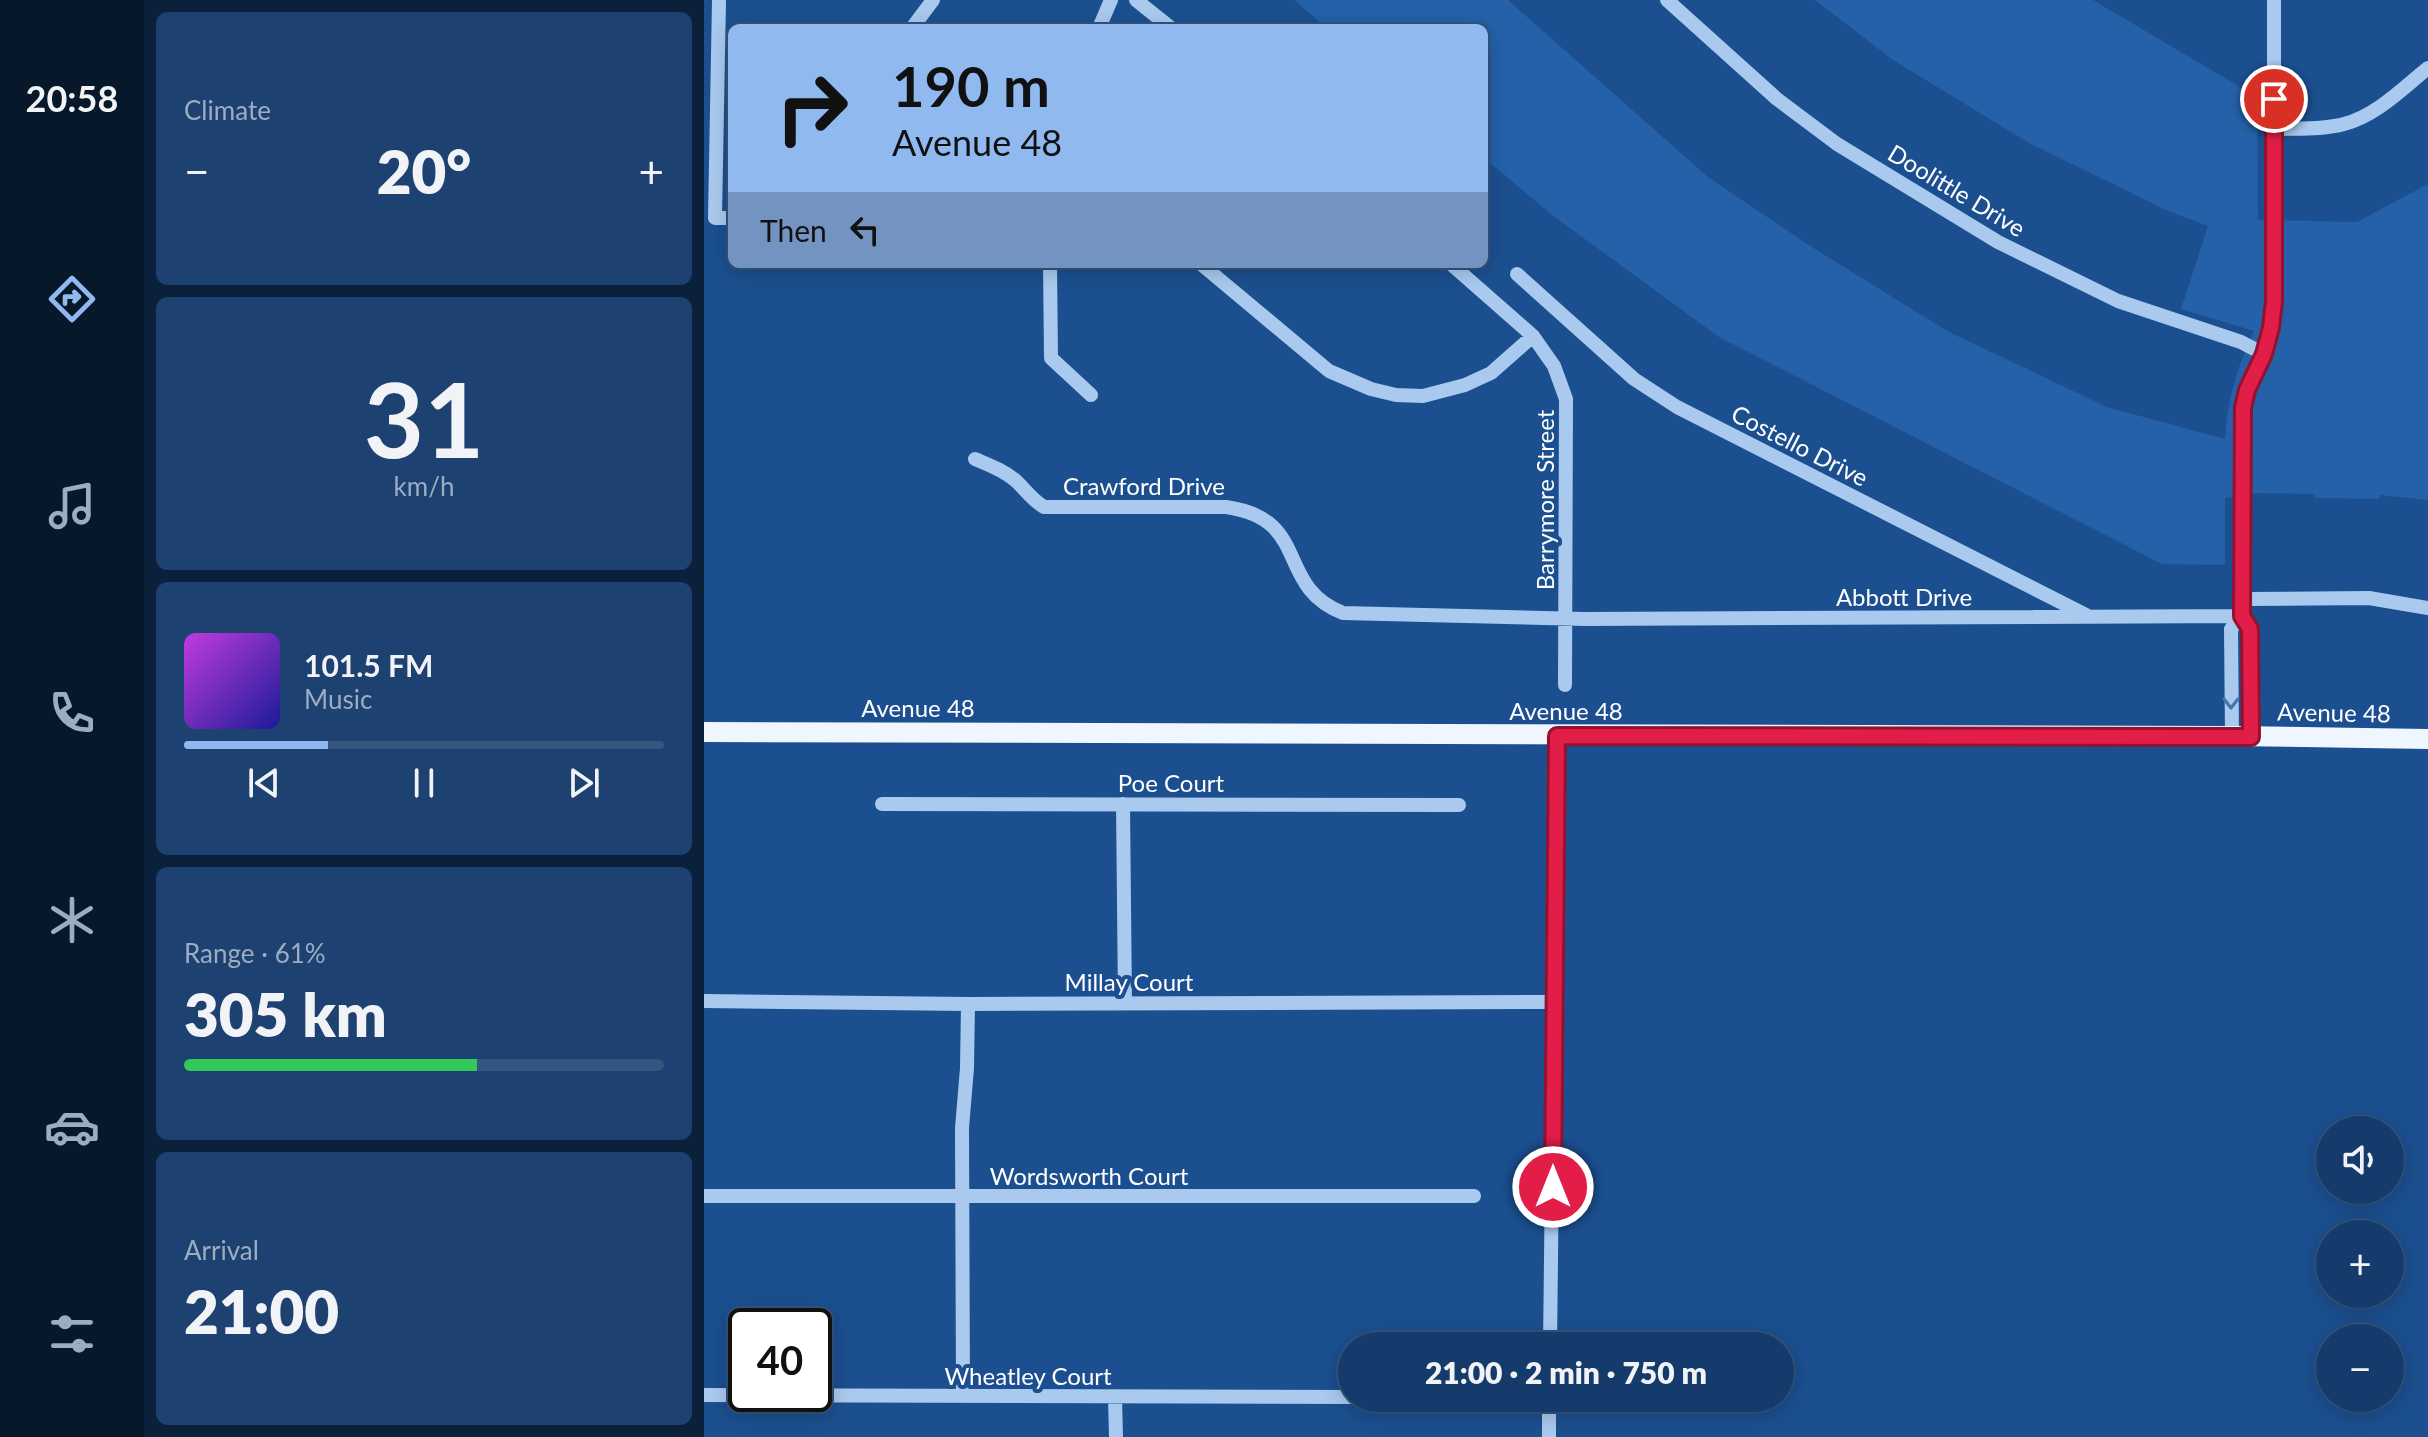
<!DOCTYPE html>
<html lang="en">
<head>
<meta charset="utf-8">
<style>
  body { margin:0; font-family:Lato,sans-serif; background:#1d4271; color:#f1f3f6; height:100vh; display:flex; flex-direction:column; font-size:30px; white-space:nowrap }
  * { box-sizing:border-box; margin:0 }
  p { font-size:26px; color:#9dadc1 }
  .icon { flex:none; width:44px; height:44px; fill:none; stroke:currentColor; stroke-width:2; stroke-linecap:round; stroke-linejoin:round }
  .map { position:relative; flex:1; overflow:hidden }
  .drawer { display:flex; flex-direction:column; gap:12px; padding:12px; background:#0b203b; width:560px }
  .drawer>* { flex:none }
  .top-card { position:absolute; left:24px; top:24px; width:760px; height:244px; border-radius:12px; box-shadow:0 4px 20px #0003,0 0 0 2px #33557e; background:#90b9f0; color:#111; overflow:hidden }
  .tools { position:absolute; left:1612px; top:1116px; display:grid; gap:16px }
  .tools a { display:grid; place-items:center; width:88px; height:88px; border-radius:50%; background:#143b6b; box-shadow:0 4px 20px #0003,0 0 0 2px #33557e; font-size:40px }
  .speed { position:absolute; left:24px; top:1308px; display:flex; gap:16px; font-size:40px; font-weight:700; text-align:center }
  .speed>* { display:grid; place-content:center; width:104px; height:104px; border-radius:50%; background:#143b6b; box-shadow:0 4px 20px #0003,0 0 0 2px #33557e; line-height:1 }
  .speed .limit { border:4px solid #111; border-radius:12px; background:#fff; color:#111 }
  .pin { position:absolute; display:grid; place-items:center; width:68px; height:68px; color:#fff; margin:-34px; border:4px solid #fff; border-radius:50%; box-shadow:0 2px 8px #0007 }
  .me { position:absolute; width:88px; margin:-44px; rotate:0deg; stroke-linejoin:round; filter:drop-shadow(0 0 6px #0008) }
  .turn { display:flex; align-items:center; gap:28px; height:168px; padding:0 32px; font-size:36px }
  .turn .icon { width:104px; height:104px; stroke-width:2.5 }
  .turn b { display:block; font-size:56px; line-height:68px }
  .then { display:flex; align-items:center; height:76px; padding:0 32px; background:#0003; gap:16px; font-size:30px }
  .big { font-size:60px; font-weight:800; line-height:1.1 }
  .drawer .card { flex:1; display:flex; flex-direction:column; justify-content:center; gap:12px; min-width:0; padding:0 28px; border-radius:12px; background:#1d4271 }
  .drawer .dial { align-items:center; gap:0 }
  .dial b { font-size:104px; line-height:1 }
  .song { display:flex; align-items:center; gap:24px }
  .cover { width:96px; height:96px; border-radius:12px; background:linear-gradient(135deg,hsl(290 70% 55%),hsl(240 70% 35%)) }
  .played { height:8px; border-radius:4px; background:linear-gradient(90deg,#90b9f0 30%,#33557e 30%) }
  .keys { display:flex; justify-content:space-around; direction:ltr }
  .heat { display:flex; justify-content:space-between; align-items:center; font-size:44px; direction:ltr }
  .charge { height:12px; border-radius:6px; background:linear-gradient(90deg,#34c759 61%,#33557e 0) }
  .trip { position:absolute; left:634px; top:1332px; width:456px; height:80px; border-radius:40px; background:#143b6b; box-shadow:0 4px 20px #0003,0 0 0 2px #33557e; font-weight:800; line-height:80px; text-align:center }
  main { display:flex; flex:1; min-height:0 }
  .tab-bar { display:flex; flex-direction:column; width:144px; justify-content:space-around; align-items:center; background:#08182b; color:#9dadc1 }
  .tab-bar .icon { width:56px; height:56px }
  .tab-bar .selected { color:#90b9f0 }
  .tab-bar b { font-size:36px; color:#f1f3f6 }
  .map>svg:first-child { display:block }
  .green { fill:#2461a8 }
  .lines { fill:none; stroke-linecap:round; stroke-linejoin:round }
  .minor { stroke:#a9c9ee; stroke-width:14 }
  .major { stroke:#f0f6ff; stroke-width:20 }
  .oneway { stroke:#4674ac }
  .route-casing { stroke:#92132f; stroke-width:20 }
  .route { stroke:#e11d48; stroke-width:14 }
  .labels { text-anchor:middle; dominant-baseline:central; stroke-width:8; stroke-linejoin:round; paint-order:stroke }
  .street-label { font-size:24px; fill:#fff; stroke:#1b4f8f }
</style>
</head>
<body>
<main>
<nav class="tab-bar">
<b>20:58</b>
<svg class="icon selected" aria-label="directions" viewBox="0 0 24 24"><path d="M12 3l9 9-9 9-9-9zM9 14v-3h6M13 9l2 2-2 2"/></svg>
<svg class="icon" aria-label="music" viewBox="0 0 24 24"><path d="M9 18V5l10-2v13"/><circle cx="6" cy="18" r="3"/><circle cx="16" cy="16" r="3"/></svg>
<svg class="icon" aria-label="phone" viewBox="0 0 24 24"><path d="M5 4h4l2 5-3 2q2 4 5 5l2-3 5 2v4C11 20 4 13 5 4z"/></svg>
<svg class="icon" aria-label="climate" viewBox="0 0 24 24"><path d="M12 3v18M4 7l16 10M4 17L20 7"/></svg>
<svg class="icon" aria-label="car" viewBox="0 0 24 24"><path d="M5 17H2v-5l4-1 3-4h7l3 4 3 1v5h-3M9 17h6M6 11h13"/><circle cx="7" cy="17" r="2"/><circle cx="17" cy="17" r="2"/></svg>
<svg class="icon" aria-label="filters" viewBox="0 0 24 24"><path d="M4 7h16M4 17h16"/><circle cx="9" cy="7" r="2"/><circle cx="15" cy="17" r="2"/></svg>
</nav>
<section class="drawer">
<div class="card"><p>Climate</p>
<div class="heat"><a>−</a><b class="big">20°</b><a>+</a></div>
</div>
<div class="card dial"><b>31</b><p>km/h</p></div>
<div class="card">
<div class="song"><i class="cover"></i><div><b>101.5 FM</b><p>Music</p></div></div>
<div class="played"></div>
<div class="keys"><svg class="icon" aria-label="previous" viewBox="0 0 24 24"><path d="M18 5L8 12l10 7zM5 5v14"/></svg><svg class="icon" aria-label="pause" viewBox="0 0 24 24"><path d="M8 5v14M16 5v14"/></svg><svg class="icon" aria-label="next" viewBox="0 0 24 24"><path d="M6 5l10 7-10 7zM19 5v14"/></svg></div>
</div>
<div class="card"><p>Range · 61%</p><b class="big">305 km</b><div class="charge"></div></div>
<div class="card"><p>Arrival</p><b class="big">21:00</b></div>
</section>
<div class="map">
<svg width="1724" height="1437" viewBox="0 0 1724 1437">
  <rect width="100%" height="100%" fill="#1b4f8f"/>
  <path class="green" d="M590 0H804L1004 177 1103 244 1245 332 1403 407 1521 439C1523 400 1533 367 1550 331L1477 309 1504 226 1462 210 1325 143 1189 60 1111 0H1389L1553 97 1554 220 1653 222 1724 184V500L1676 495 1675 499 1611 498V494L1552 493 1521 498V565L1458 564 1015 337 848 215 780 158V28H623Z"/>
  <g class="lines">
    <path class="minor" d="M15 0 11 218H28
      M432 0 467 28
      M963 0 1073 99 1133 144 1294 242 1414 301 1537 342 1560 354
      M208 28 229 0
      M395 28 407 0
      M1570 129C1593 128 1618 130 1640 124 1672 116 1699 88 1724 68
      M346 264 347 358 387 395
      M497 264 625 371 667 389 692 395 719 396 761 385 787 373 829 336
      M747 264 829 336 850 366 862 399 861 685
      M813 274 930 379 973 407 1382 615
      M271 459C285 465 299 470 311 480 322 490 327 499 340 507H522C608 519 570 586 639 613L880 619 1538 616
      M1538 599 1665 598 1724 608
      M1528 736 1527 629 1538 616
      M1547 737 1546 629 1538 616 1539 408 1543 390 1560 354 1567 328 1570 301V0
      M178 804 755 805
      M419 804 421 1003
      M0 1001 264 1004 850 1002
      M0 1196H770
      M846 1346 853 736
      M0 1395 648 1397
      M259 1396 258 1128 263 1068 264 1004
      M411 1397 412 1437
      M845 1437V1398"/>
    <path class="major" d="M0 732 1528 736 1724 739"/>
  </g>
  <defs><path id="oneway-chevron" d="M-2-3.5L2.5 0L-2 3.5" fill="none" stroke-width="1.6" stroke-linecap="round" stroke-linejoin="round" transform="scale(2)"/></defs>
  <use class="oneway" href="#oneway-chevron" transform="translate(1527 703) rotate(90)"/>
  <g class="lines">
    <g class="route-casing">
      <path id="route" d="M849 1187 853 736 1547 737 1546 629 1538 616 1539 408 1543 390 1560 354 1567 328 1570 301V99"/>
    </g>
    <use href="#route" class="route"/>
  </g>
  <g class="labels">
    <g class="street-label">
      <text transform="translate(1253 190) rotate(31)">Doolittle Drive</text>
      <text transform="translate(1096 445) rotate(27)">Costello Drive</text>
      <text x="440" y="485">Crawford Drive</text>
      <text transform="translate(840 500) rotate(-90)">Barrymore Street</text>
      <text x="1200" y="596">Abbott Drive</text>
      <text x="214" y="707">Avenue 48</text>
      <text x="862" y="710">Avenue 48</text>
      <text transform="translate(1630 712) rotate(1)">Avenue 48</text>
      <text x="467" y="782">Poe Court</text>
      <text x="425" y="981">Millay Court</text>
      <text x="385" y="1175">Wordsworth Court</text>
      <text x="324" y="1375">Wheatley Court</text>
    </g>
  </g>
</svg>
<div class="tools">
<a><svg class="icon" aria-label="sound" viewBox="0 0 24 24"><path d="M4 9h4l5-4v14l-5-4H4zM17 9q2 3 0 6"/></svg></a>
<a>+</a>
<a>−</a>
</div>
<div class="speed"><div class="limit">40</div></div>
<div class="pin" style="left:1570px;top:99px;background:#d93025"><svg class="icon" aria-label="arrive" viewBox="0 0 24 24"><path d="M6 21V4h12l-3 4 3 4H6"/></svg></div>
<svg class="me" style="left:849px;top:1187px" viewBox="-20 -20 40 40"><circle r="17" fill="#e11d48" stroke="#fff" stroke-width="3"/><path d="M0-11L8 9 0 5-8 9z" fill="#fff"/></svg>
<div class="trip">21:00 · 2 min · 750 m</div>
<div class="top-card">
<div class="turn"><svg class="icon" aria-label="right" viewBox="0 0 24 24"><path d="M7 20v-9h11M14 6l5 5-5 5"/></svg><div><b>190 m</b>Avenue 48</div></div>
<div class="then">Then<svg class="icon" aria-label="left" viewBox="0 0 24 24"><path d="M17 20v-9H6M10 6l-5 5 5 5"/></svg></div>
</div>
</div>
</main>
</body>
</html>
